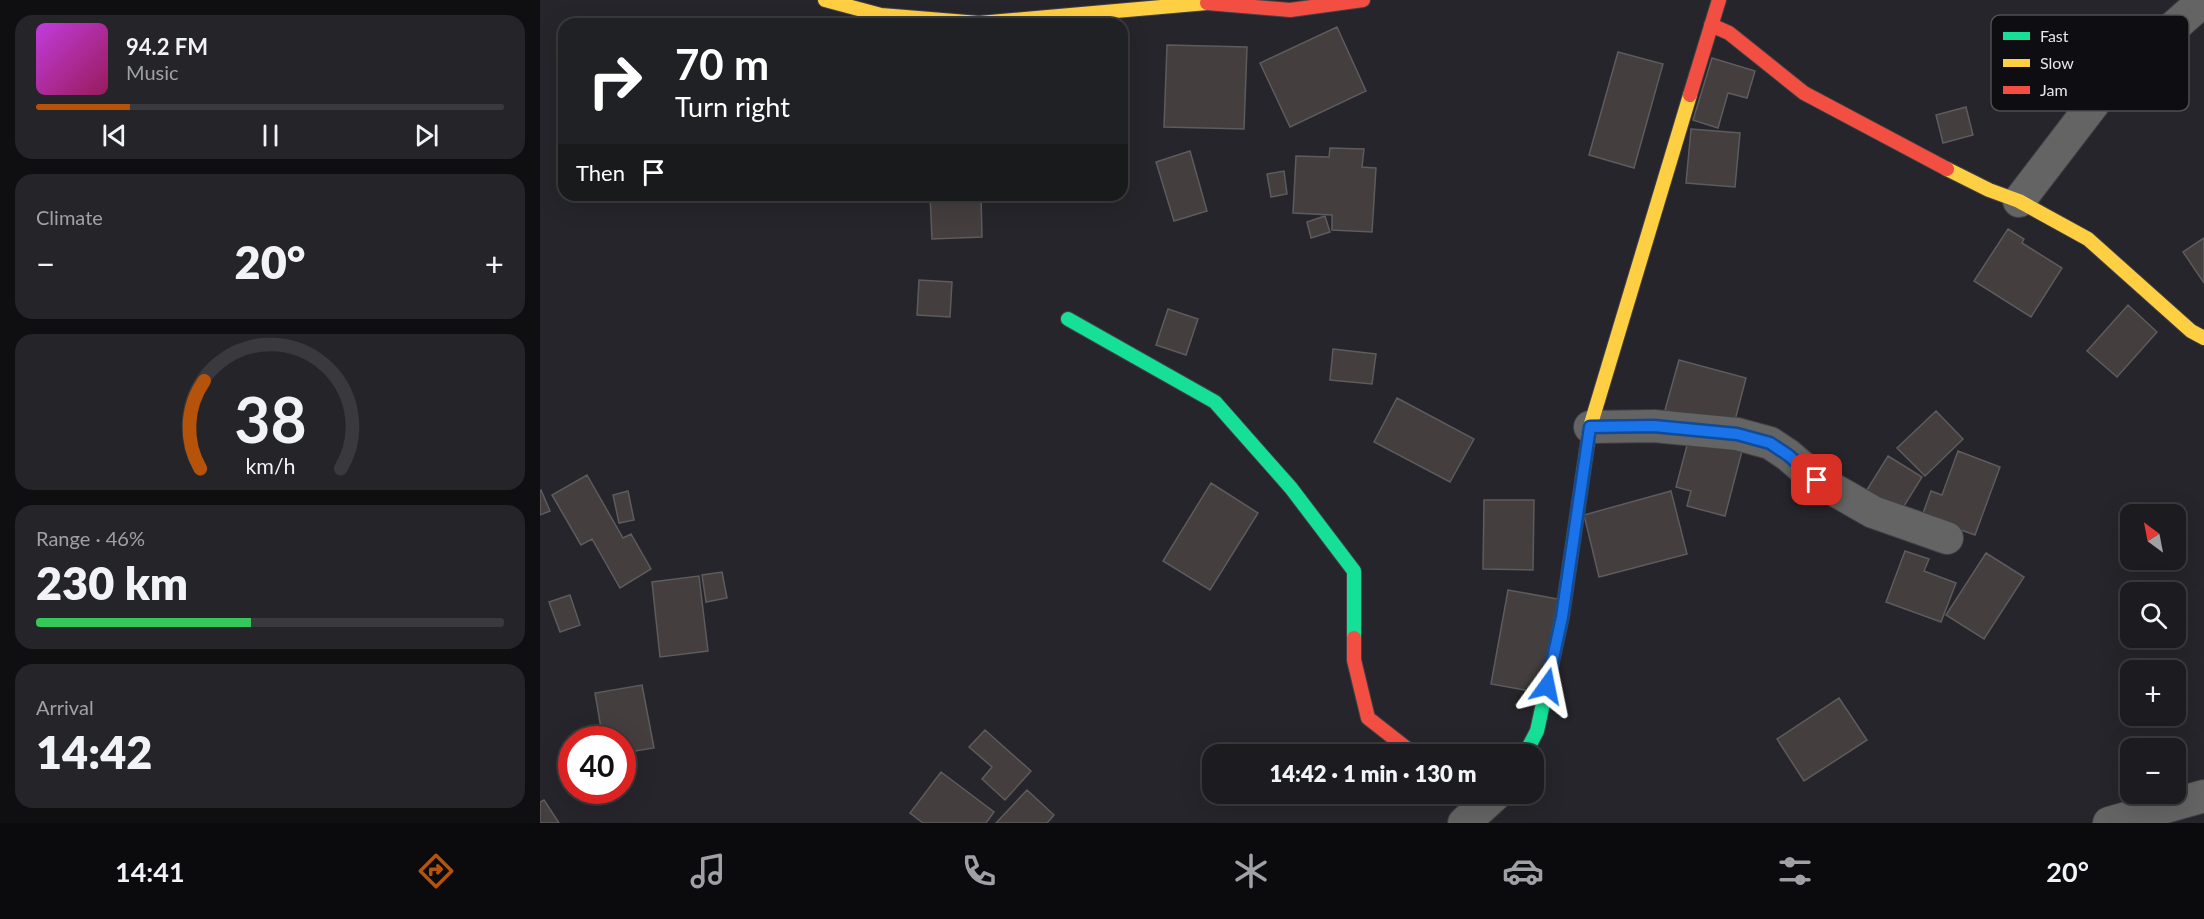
<!DOCTYPE html>
<html lang="en">
<head>
<meta charset="utf-8">
<style>
  body { margin:0; font-family:Lato,sans-serif; background:#252529; color:#f1f3f6; height:100vh; display:flex; flex-direction:column; font-size:22px; white-space:nowrap }
  * { box-sizing:border-box; margin:0 }
  p { font-size:20px; color:#a0a1a5 }
  .icon { flex:none; width:33px; height:33px; fill:none; stroke:currentColor; stroke-width:2; stroke-linecap:round; stroke-linejoin:round }
  .map { position:relative; flex:1; overflow:hidden }
  .sheet { display:flex; flex-direction:column; gap:15px; padding:15px; background:#0f0f12; width:540px }
  .sheet>* { flex:none }
  .banner { position:absolute; left:18px; top:18px; width:570px; height:183px; border-radius:18px; box-shadow:0 6px 24px #0002,0 0 0 2px #3a3a3e; background:#202124; color:#fff; overflow:hidden }
  .needle { width:39px; rotate:328deg }
  .fabs { position:absolute; left:1580px; top:504px; display:grid; gap:12px }
  .fabs a { display:grid; place-items:center; width:66px; height:66px; border-radius:12px; background:#1c1c20; box-shadow:0 6px 24px #0002,0 0 0 2px #3a3a3e; font-size:30px }
  .speed { position:absolute; left:18px; top:726px; display:flex; gap:12px; font-size:30px; font-weight:700; text-align:center }
  .speed>* { display:grid; place-content:center; width:78px; height:78px; border-radius:50%; background:#1c1c20; box-shadow:0 6px 24px #0002,0 0 0 2px #3a3a3e; line-height:1 }
  .speed .limit { border:9px solid #d22; background:#fff; color:#111 }
  .pin { position:absolute; display:grid; place-items:center; width:51px; height:51px; color:#fff; margin:-26px; border-radius:12px; box-shadow:0 3px 9px #0006 }
  .me { position:absolute; width:66px; margin:-33px; rotate:12deg; stroke-linejoin:round; filter:drop-shadow(0 0 4px #0008) }
  .turn { display:flex; align-items:center; gap:21px; height:126px; padding:0 18px; font-size:27px }
  .turn .icon { width:78px; height:78px; stroke-width:2.5 }
  .turn b { display:block; font-size:42px; line-height:51px }
  .then { display:flex; align-items:center; height:57px; padding:0 18px; background:#0003; gap:12px; font-size:22px }
  .big { font-size:45px; font-weight:800; line-height:1.1 }
  .sheet .tile { flex:1; display:flex; flex-direction:column; justify-content:center; gap:9px; min-width:0; padding:0 21px; border-radius:18px; background:#252529 }
  .sheet .dial { align-items:center; gap:0 }
  .dial svg { height:156px; overflow:visible; fill:none; stroke:#3a3a3e; stroke-width:7; stroke-linecap:round; text-anchor:middle }
  .dial text { fill:#f1f3f6; stroke:none }
  .song { display:flex; align-items:center; gap:18px }
  .cover { width:72px; height:72px; border-radius:9px; background:linear-gradient(135deg,hsl(290 70% 55%),hsl(330 70% 35%)) }
  .played { height:6px; border-radius:3px; background:linear-gradient(90deg,#b45309 20%,#3a3a3e 20%) }
  .keys { display:flex; justify-content:space-around; direction:ltr }
  .heat { display:flex; justify-content:space-between; align-items:center; font-size:33px; direction:ltr }
  .charge { height:9px; border-radius:4px; background:linear-gradient(90deg,#34c759 46%,#3a3a3e 0) }
  .trip { position:absolute; left:662px; top:744px; width:342px; height:60px; border-radius:18px; background:#1c1c20; box-shadow:0 6px 24px #0002,0 0 0 2px #3a3a3e; font-weight:800; line-height:60px; text-align:center }
  .menu { display:flex; height:96px; justify-content:space-around; align-items:center; background:#0b0b0d; color:#a0a1a5 }
  .menu .icon { width:42px; height:42px }
  .menu .selected { color:#b45309 }
  .menu b { font-size:27px; color:#f1f3f6 }
  main { display:flex; flex:1; min-height:0 }
  .map>svg:first-child { display:block }
  .building { fill:#443e3e; stroke:#5e5b5d; stroke-width:1.5 }
  .lines { fill:none; stroke-linecap:round; stroke-linejoin:round }
  .street-casing { stroke:#424145; stroke-width:34 }
  .fast-casing { stroke:#424145; stroke-width:16 }
  .slow-casing { stroke:#424145; stroke-width:16 }
  .jam-casing { stroke:#424145; stroke-width:16 }
  .street { stroke:#656464; stroke-width:32 }
  .fast { stroke:#16e098; stroke-width:14 }
  .slow { stroke:#ffcf43; stroke-width:14 }
  .jam { stroke:#f24e42; stroke-width:14 }
  .route-casing { stroke:#114b97; stroke-width:15 }
  .route { stroke:#1a73e8; stroke-width:10 }
  .key { fill:#0e0d11; stroke:#4f4e52; stroke-width:1.5 }
  .key-label { font-size:16px; fill:#e6e5eb }
</style>
</head>
<body>
<main>
<section class="sheet">
<div class="tile">
<div class="song"><i class="cover"></i><div><b>94.2 FM</b><p>Music</p></div></div>
<div class="played"></div>
<div class="keys"><svg class="icon" aria-label="previous" viewBox="0 0 24 24"><path d="M18 5L8 12l10 7zM5 5v14"/></svg><svg class="icon" aria-label="pause" viewBox="0 0 24 24"><path d="M8 5v14M16 5v14"/></svg><svg class="icon" aria-label="next" viewBox="0 0 24 24"><path d="M6 5l10 7-10 7zM19 5v14"/></svg></div>
</div>
<div class="tile"><p>Climate</p>
<div class="heat"><a>−</a><b class="big">20°</b><a>+</a></div>
</div>
<div class="tile dial"><svg viewBox="0 0 100 80">
<path d="M14 69A42 42 0 1 1 86 69"/>
<path d="M14 69A42 42 0 0 1 16 24" stroke="#b45309"/>
<text x="50" y="56" font-size="32" font-weight="700">38</text>
<text x="50" y="72" font-size="11">km/h</text>
</svg></div>
<div class="tile"><p>Range · 46%</p><b class="big">230 km</b><div class="charge"></div></div>
<div class="tile"><p>Arrival</p><b class="big">14:42</b></div>
</section>
<div class="map">
<svg width="1664" height="823" viewBox="0 0 1664 823">
  <rect width="100%" height="100%" fill="#26252b"/>
  <path class="building" d="M797 27 826 91 750 127 720 63Z
    M627 45 707 47 704 129 624 127Z
    M1078 52 1123 64 1094 168 1049 155Z
    M1172 58 1215 71 1207 98 1188 93 1178 128 1153 120Z
    M1426 107 1433 135 1403 143 1396 115Z
    M1151 129 1200 133 1195 187 1146 183Z
    M790 148 824 149 822 167 836 168 832 232 792 230V215L753 213 756 156 789 157Z
    M650 151 667 211 634 221 616 162Z
    M744 171 747 194 731 197 727 174Z
    M390 195H441L442 237 392 239Z
    M785 216 790 232 771 238 767 222Z
    M1468 229 1484 239 1482 243 1522 268 1491 317 1434 281Z
    M1664 238V283L1643 252Z
    M379 280 412 282 410 317 377 315Z
    M1588 305 1617 332 1577 377 1547 351Z
    M628 309 658 319 646 355 616 345Z
    M793 349 836 354 832 384 790 380Z
    M1139 360 1206 378 1193 428 1125 410Z
    M857 398 934 439 910 482 834 442Z
    M1396 411 1423 439 1385 476 1357 448Z
    M1150 434 1203 447 1185 516 1147 506 1151 491 1136 487Z
    M1418 451 1460 467 1435 535 1382 516 1391 491 1402 495Z
    M1348 456 1382 477 1359 514 1325 493Z
    M47 475 83 538 91 534 111 569 80 588 52 539 41 545 12 495Z
    M671 483 718 513 670 590 623 561Z
    M1 490 10 511 0 515V491Z
    M88 491 94 520 79 523 73 495Z
    M1131 491 1147 554 1059 577 1044 515Z
    M944 500H994L993 570 943 569Z
    M1365 551 1389 559 1384 571 1416 583 1401 622 1346 602Z
    M1446 553 1484 577 1444 639 1406 615Z
    M182 572 187 598 166 602 162 575Z
    M159 576 168 651 120 657 112 582Z
    M968 590 1018 599 1001 693 951 684Z
    M30 595 40 625 20 632 9 602Z
    M102 685 114 748 82 753V740H63L55 693Z
    M1299 698 1327 740 1264 781 1237 739Z
    M445 730 491 771 465 800 442 779 452 767 429 747Z
    M401 772 454 812 446 823H383L370 813Z
    M487 790 514 815 507 823H456Z
    M828 794H851L847 802Z
    M4 800 19 823H0V802Z"/>
  <g class="lines">
    <g class="street-casing">
      <path id="street" d="M1479 201 1567 86 1663 1
        M1050 427 1114 426 1197 434 1230 443 1248 455 1277 480 1333 512 1407 538
        M924 823 956 794
        M1569 823 1664 796"/>
    </g>
    <g class="fast-casing">
      <path id="fast" d="M528 319 675 402 751 488 814 571V638
        M985 754 997 731 1022 617 1042 481"/>
    </g>
    <g class="slow-casing">
      <path id="slow" d="M285 0 341 15 439 23 667 3
        M1407 169 1449 190 1479 201 1548 239 1651 331 1664 338
        M1042 481 1050 427 1150 95"/>
    </g>
    <g class="jam-casing">
      <path id="jam" d="M667 3 750 10 823 0
        M1171 25 1189 33 1264 93 1407 169
        M1150 95 1179 0
        M814 638V660L828 718 874 754"/>
    </g>
    <use href="#street" class="street"/>
    <use href="#fast" class="fast"/>
    <use href="#slow" class="slow"/>
    <use href="#jam" class="jam"/>
  </g>
  <g class="lines">
    <g class="route-casing">
      <path id="route" d="M1007 686 1022 617 1050 427 1114 426 1197 434 1230 443 1248 455 1277 480"/>
    </g>
    <use href="#route" class="route"/>
  </g>
  <rect x="1451" y="15" width="198" height="96" rx="9" class="key"/>
  <rect x="1463" y="32" width="27" height="8" fill="#16e098"/>
  <rect x="1463" y="59" width="27" height="8" fill="#ffcf43"/>
  <rect x="1463" y="86" width="27" height="8" fill="#f24e42"/>
  <g class="key-label">
    <text x="1500" y="42">Fast</text>
    <text x="1500" y="69">Slow</text>
    <text x="1500" y="96">Jam</text>
  </g>
</svg>
<div class="fabs">
<a><svg class="needle" viewBox="-14 -14 28 28"><path d="M0-13l5 13h-10z" fill="#e53935"/><path d="M0 13l5-13h-10z" fill="#a0a1a5"/></svg></a>
<a><svg class="icon" aria-label="search" viewBox="0 0 24 24"><circle cx="10" cy="10" r="6"/><path d="M15 15l6 6"/></svg></a>
<a>+</a>
<a>−</a>
</div>
<div class="speed"><div class="limit">40</div></div>
<div class="pin" style="left:1277px;top:480px;background:#d93025"><svg class="icon" aria-label="arrive" viewBox="0 0 24 24"><path d="M6 21V4h12l-3 4 3 4H6"/></svg></div>
<svg class="me" style="left:1007px;top:686px" viewBox="-20 -20 40 40"><path d="M0-17L14 15 0 8-14 15z" fill="#1a73e8" stroke="#fff" stroke-width="4"/></svg>
<div class="trip">14:42 · 1 min · 130 m</div>
<div class="banner">
<div class="turn"><svg class="icon" aria-label="right" viewBox="0 0 24 24"><path d="M7 20v-9h11M14 6l5 5-5 5"/></svg><div><b>70 m</b>Turn right</div></div>
<div class="then">Then<svg class="icon" aria-label="arrive" viewBox="0 0 24 24"><path d="M6 21V4h12l-3 4 3 4H6"/></svg></div>
</div>
</div>
</main>
<nav class="menu">
<b>14:41</b>
<svg class="icon selected" aria-label="directions" viewBox="0 0 24 24"><path d="M12 3l9 9-9 9-9-9zM9 14v-3h6M13 9l2 2-2 2"/></svg>
<svg class="icon" aria-label="music" viewBox="0 0 24 24"><path d="M9 18V5l10-2v13"/><circle cx="6" cy="18" r="3"/><circle cx="16" cy="16" r="3"/></svg>
<svg class="icon" aria-label="phone" viewBox="0 0 24 24"><path d="M5 4h4l2 5-3 2q2 4 5 5l2-3 5 2v4C11 20 4 13 5 4z"/></svg>
<svg class="icon" aria-label="climate" viewBox="0 0 24 24"><path d="M12 3v18M4 7l16 10M4 17L20 7"/></svg>
<svg class="icon" aria-label="car" viewBox="0 0 24 24"><path d="M5 17H2v-5l4-1 3-4h7l3 4 3 1v5h-3M9 17h6M6 11h13"/><circle cx="7" cy="17" r="2"/><circle cx="17" cy="17" r="2"/></svg>
<svg class="icon" aria-label="filters" viewBox="0 0 24 24"><path d="M4 7h16M4 17h16"/><circle cx="9" cy="7" r="2"/><circle cx="15" cy="17" r="2"/></svg>
<b>20°</b>
</nav>
</body>
</html>
